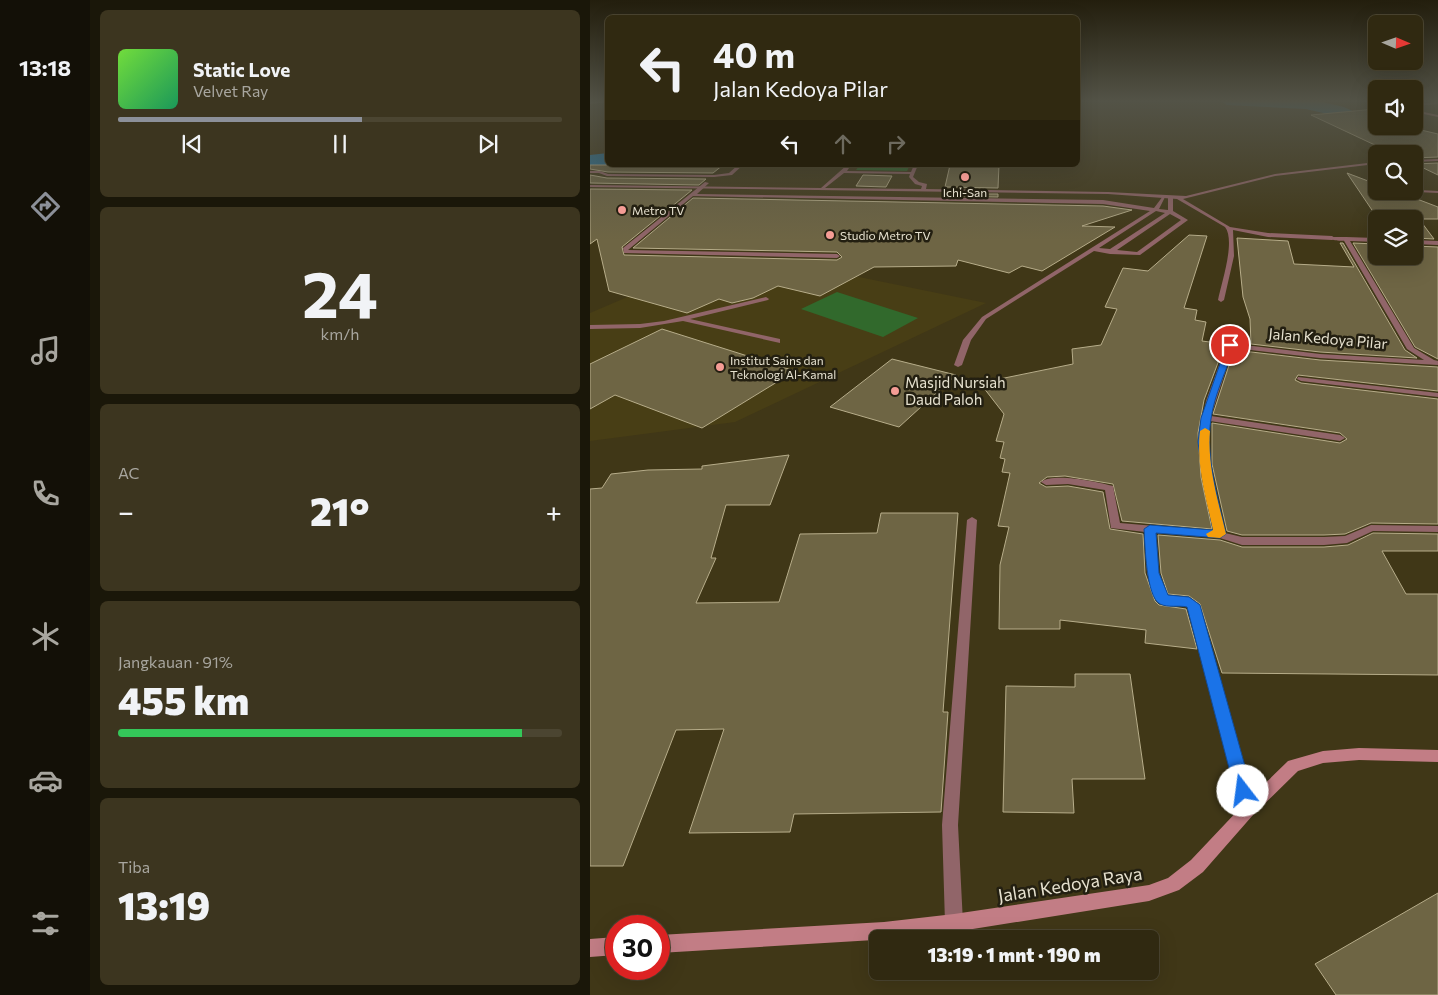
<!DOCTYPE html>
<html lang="id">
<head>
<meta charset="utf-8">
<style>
  body { margin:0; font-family:Commissioner,sans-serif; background:#3c351f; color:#f1f3f6; height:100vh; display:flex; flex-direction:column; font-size:19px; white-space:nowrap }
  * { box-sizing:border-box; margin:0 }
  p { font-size:16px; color:#a8a69f }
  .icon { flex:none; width:28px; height:28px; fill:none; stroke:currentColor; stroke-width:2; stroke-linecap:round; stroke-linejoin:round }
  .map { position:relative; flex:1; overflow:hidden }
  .drawer { display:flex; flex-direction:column; gap:10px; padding:10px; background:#1a1709; width:500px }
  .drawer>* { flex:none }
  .banner { position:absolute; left:15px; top:15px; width:475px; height:152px; border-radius:8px; box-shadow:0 5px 20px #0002,0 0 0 1px #4b4531; background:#302911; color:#f1f3f6; overflow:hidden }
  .needle { width:32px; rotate:92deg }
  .tools { position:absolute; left:778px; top:15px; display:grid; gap:10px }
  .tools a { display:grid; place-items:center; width:55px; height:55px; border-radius:8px; background:#302911; box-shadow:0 5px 20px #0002,0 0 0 1px #4b4531; font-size:25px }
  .speed { position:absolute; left:15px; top:915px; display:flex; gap:10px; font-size:25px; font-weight:700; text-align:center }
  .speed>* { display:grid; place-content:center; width:65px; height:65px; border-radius:50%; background:#302911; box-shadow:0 5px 20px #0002,0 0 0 1px #4b4531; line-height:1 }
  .speed .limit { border:8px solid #d22; background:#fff; color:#111 }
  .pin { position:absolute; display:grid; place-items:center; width:42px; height:42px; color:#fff; margin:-21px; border:2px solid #fff; border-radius:50%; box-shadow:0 1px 5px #0007 }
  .me { position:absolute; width:55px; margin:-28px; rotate:345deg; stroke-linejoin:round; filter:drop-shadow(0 0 4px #0008) }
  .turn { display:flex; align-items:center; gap:18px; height:105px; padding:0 25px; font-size:22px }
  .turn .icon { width:65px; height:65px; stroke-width:2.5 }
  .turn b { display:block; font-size:35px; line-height:42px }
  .lanes { display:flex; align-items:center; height:48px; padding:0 25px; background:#0003; justify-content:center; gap:25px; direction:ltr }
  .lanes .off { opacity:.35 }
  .big { font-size:38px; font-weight:800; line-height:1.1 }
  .drawer .card { flex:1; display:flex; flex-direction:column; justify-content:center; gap:8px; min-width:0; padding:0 18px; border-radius:8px; background:#3c351f }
  .drawer .dial { align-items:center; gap:0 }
  .dial b { font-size:65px; line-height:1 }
  .song { display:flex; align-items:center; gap:15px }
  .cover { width:60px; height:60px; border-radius:8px; background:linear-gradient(135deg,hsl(100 70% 55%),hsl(150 70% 35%)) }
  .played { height:5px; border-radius:2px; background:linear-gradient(90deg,#8c9099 55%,#4b4531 55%) }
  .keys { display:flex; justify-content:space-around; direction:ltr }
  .heat { display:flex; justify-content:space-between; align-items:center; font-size:28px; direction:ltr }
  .charge { height:8px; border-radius:4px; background:linear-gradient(90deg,#34c759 91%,#4b4531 0) }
  .trip { position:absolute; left:279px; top:930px; width:290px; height:50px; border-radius:8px; background:#302911; box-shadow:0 5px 20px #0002,0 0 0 1px #4b4531; font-weight:800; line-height:50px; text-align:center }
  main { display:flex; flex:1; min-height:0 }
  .tabs { display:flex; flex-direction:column; width:90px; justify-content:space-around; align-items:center; background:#131007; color:#a8a69f }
  .tabs .icon { width:35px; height:35px }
  .tabs .selected { color:#8c9099 }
  .tabs b { font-size:22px; color:#f1f3f6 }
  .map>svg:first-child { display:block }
  .built { fill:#483e15 }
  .green { fill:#31692c }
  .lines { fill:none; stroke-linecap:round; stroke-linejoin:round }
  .river { fill:#22729d; fill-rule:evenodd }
  .building { fill:#6e6544; stroke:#b7ad8a }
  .lane { fill:#916569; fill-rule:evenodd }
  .street { fill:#916569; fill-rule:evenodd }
  .secondary { fill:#c27d85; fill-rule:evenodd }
  .route { fill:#1a73e8; stroke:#114b97 }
  .slow { fill:#f59e0b }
  .poi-dot { fill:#f59c95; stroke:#231f11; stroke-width:2 }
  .labels { text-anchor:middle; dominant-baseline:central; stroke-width:5; stroke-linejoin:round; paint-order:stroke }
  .far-poi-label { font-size:12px; fill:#e6e1cf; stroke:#231f11; text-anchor:start }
  .street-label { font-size:15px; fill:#e6e1cf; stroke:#231f11 }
  .poi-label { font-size:15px; fill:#e6e1cf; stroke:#231f11; text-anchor:start }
  .near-street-label { font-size:18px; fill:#e6e1cf; stroke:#231f11 }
</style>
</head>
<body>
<main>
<nav class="tabs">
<b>13:18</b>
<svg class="icon selected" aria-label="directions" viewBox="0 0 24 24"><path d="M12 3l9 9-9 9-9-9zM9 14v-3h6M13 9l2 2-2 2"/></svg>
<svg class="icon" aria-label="music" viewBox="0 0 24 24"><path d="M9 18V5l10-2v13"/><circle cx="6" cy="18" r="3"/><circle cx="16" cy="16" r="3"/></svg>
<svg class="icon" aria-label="phone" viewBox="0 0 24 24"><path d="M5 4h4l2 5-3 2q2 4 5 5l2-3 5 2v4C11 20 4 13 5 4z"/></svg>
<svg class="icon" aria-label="climate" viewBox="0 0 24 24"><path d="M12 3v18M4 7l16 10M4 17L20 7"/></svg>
<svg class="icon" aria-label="car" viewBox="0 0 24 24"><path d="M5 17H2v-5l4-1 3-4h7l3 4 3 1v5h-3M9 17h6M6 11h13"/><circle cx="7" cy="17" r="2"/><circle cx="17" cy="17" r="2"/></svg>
<svg class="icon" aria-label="filters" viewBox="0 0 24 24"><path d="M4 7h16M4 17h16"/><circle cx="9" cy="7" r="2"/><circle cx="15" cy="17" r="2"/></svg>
</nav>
<section class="drawer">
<div class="card">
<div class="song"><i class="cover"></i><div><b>Static Love</b><p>Velvet Ray</p></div></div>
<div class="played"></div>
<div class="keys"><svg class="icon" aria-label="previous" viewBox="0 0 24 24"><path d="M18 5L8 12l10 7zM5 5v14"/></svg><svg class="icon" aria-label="pause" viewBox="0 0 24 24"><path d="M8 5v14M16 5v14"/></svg><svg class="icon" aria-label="next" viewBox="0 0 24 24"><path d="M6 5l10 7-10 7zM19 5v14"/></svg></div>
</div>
<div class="card dial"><b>24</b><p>km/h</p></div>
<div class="card"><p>AC</p>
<div class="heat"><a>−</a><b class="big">21°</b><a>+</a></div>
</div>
<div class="card"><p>Jangkauan · 91%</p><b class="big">455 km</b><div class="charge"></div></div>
<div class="card"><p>Tiba</p><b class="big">13:19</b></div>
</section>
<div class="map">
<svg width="848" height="995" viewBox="0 0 848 995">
  <rect width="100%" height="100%" fill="#403717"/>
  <path class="built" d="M225 268 396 303 145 422 0 441V313L84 277Z"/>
  <path class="green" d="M270 165H320L317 171 266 170Z
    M247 292 328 318 293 337 211 309Z"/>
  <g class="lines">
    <path class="river" d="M629 100H724L754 107 786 122V126H801L848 140V152L769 129 742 115 716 109 637 105Z
      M18 153V165H24L0 169V155Z"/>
  </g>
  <path class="building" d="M786 109V126H814L848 134V157L824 158V154H804L721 115Z
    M848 163V175L825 164Z
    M0 165H133L123 173 18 172 0 169Z
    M360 165H409L408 188 355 187Z
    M757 173 786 184V191H806L848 207V219H829L844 239 824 238V219H788Z
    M0 175 17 178 116 179 109 185 0 183Z
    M273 175 302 176 296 187 266 186Z
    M0 189 102 190 32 247 34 255 247 260 252 257 247 252 43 248 103 198 513 206 542 210 492 226 525 227 452 271 432 266 419 273 368 260 366 266 284 267 230 296 188 286 163 298 142 303 129 299 97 313 19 291 7 239 0 244Z
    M353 194H408V197L353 196Z
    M599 235 617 236 594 308 607 310 605 320 616 322 612 341 635 344 614 400 608 433 611 477 622 529 532 521 523 484 475 476 457 477 449 483 456 487 478 486 513 492 520 529 553 534 555 573 565 601 569 605 596 609 607 649 555 643 556 630 470 620V629H409L410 565 419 527 408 526 420 473 412 472 415 459 410 458 414 442 406 441 414 414 390 383 483 364 482 349 511 345 527 309 515 307 533 268 558 271Z
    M647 238 698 241 704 264 764 267 750 243H753L815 350 827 358 730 352 661 344 660 319 653 297Z
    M763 243 786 244V256H824V246L848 247V359L825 347Z
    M72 329 205 371 112 428 25 395 0 409V364Z
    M644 350 730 360 848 367V391L708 375 705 380 711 383 848 399V524L781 523 755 534 734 535H652L637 531 622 464V423L750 443 757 439 750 433 623 414Z
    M302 359 366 375 309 427 240 407Z
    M199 455 180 505H136L121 558H126L106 603 189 602 210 534 287 533 291 513H368L353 712H358L351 812 204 814 200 832 99 833 134 729 86 730 33 866H0V489L12 488 21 474 58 470 112 469V466Z
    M783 533 848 534V551H792L816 594H848V675L632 673 610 604 599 596 578 594 571 573 568 535 630 540 652 547H734L758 545Z
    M485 674H540L555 779H482L484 813 413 812 416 686 485 687Z
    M848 893V995H746L725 964Z"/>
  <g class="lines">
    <path class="lane" d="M848 102V104L824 106V104Z
      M148 165H153L142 175 124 177 17 176 9 173H0V171H10L18 174 124 175 139 173Z
      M115 182 119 183 107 194 513 200 564 208 573 196 575 197 569 209 578 210V198L583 197V211L598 220 550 255 520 254 504 251 396 319 381 340 372 365 368 367 364 365 373 340 392 317 560 211 513 204 103 196 38 250 247 254 250 256 247 258 34 253 33 248ZM566 211 575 213 520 249 509 248ZM580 214 591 220 547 252 527 250Z
      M740 237H756L759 239C755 242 743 241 739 238Z
      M176 297 179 299 178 300 100 319 190 339V343L93 321 50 328 0 329V325L50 324 74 321Z"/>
    <path class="street" d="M18 100V102L0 104V102Z
      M848 159V161L824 162V160Z
      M786 162V164L685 176 593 199 640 227 678 233 742 236 745 238 742 240 678 237 643 230 644 256 634 300 631 302 628 300C631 284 646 241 635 227L587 199 518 194 0 187V185L231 188 257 165H261L257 171 321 172 324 165H328L323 177 329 182 337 184 336 189 518 192 596 196 685 174ZM254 173 320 174 319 177 325 184 332 186 331 189 235 188Z
      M829 190 848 191V193L827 192Z
      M756 237 786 238V242L760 241 824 348 844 360 848 361V365L730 358 643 348 621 416 750 435 755 438 750 441 620 421C616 460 626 496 635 533L652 537H734L755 536 781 525 848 526V532L783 531 757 543 734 545H652L630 538 566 533 569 573 577 596C588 597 602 595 609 605L666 810 663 815 658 817 653 815 650 810 598 607 569 603 567 600 557 573 555 532 521 528 515 490 478 484 456 485 451 482C463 472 508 482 523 486L530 523 624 531 613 477 610 433 616 401 637 343 730 354 834 360 817 349 753 239Z
      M824 240 848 241V245L824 244Z
      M708 377 848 393V397L711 381 707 379Z
      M382 517 387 520 368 825 373 923 370 929 364 932 358 929 355 923 352 825 377 520Z"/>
    <path class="secondary" d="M786 100V103L781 100Z
      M824 110 848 115V117L824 112Z
      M769 748 848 750V762L769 760 733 763 708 771 663 815 613 872 589 890 559 901 364 932 301 939 69 953V935L294 922 364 914 559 885 578 878 601 860 653 805 698 761 733 751Z
      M26 937V955L0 957V939Z"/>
  </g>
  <linearGradient id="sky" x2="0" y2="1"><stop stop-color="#231e0d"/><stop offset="0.42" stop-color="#535347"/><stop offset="1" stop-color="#535347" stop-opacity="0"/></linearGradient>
  <rect width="848" height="240" fill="url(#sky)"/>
  <path class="route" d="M637 344 645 345C637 369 624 395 621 419 615 457 628 498 636 534L630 538 566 533 569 573 578 595 599 597 610 605 662 791 659 797 653 799 647 797 645 791 597 607C589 605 578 608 570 604 556 597 555 544 554 529L560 525 623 530 613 480 608 442 611 418Z"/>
  <path class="slow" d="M615 428 620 431C617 465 628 501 636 534L630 538 618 537 616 534 623 530C616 498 606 464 610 431Z"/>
  <g class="poi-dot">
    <circle cx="375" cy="177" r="5"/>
    <circle cx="32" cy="210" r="5"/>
    <circle cx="240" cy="235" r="5"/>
    <circle cx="130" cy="367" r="5"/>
    <circle cx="305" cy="391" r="5"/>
  </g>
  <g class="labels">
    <g class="far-poi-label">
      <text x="375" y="192" text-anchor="middle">Ichi-San</text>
      <text x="42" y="210">Metro TV</text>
      <text x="250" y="235">Studio Metro TV</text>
      <text x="140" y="360">Institut Sains dan<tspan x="140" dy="14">Teknologi Al-Kamal</tspan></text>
    </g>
    <g class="street-label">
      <text transform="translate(738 338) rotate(5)">Jalan Kedoya Pilar</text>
    </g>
    <g class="poi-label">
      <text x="315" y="382">Masjid Nursiah<tspan x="315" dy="17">Daud Paloh</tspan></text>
    </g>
    <g class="near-street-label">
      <text transform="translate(480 884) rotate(-9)">Jalan Kedoya Raya</text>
    </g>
  </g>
</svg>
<div class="tools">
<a><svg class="needle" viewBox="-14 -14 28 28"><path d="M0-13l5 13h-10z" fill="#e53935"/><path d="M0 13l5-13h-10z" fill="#a8a69f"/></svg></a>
<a><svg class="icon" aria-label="sound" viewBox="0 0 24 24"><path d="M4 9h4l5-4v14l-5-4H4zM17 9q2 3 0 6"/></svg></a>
<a><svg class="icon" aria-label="search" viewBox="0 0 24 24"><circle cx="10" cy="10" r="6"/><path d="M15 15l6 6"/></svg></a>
<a><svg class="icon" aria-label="layers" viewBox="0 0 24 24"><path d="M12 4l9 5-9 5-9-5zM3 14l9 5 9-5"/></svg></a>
</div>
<div class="speed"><div class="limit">30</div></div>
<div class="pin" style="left:640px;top:345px;background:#d93025"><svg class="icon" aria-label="arrive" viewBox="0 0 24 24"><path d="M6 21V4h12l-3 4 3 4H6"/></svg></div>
<svg class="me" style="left:653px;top:791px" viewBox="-20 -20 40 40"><circle r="19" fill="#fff"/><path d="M0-13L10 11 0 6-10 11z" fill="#1a73e8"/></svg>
<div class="trip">13:19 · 1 mnt · 190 m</div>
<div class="banner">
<div class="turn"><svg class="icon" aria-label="left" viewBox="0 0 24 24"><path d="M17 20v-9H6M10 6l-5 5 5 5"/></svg><div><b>40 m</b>Jalan Kedoya Pilar</div></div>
<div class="lanes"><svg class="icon" aria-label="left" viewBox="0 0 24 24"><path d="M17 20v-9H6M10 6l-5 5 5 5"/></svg><svg class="icon off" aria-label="ahead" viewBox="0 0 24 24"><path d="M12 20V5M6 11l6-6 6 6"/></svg><svg class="icon off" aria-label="right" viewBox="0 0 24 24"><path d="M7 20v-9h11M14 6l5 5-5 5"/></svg></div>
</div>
</div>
</main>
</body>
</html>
